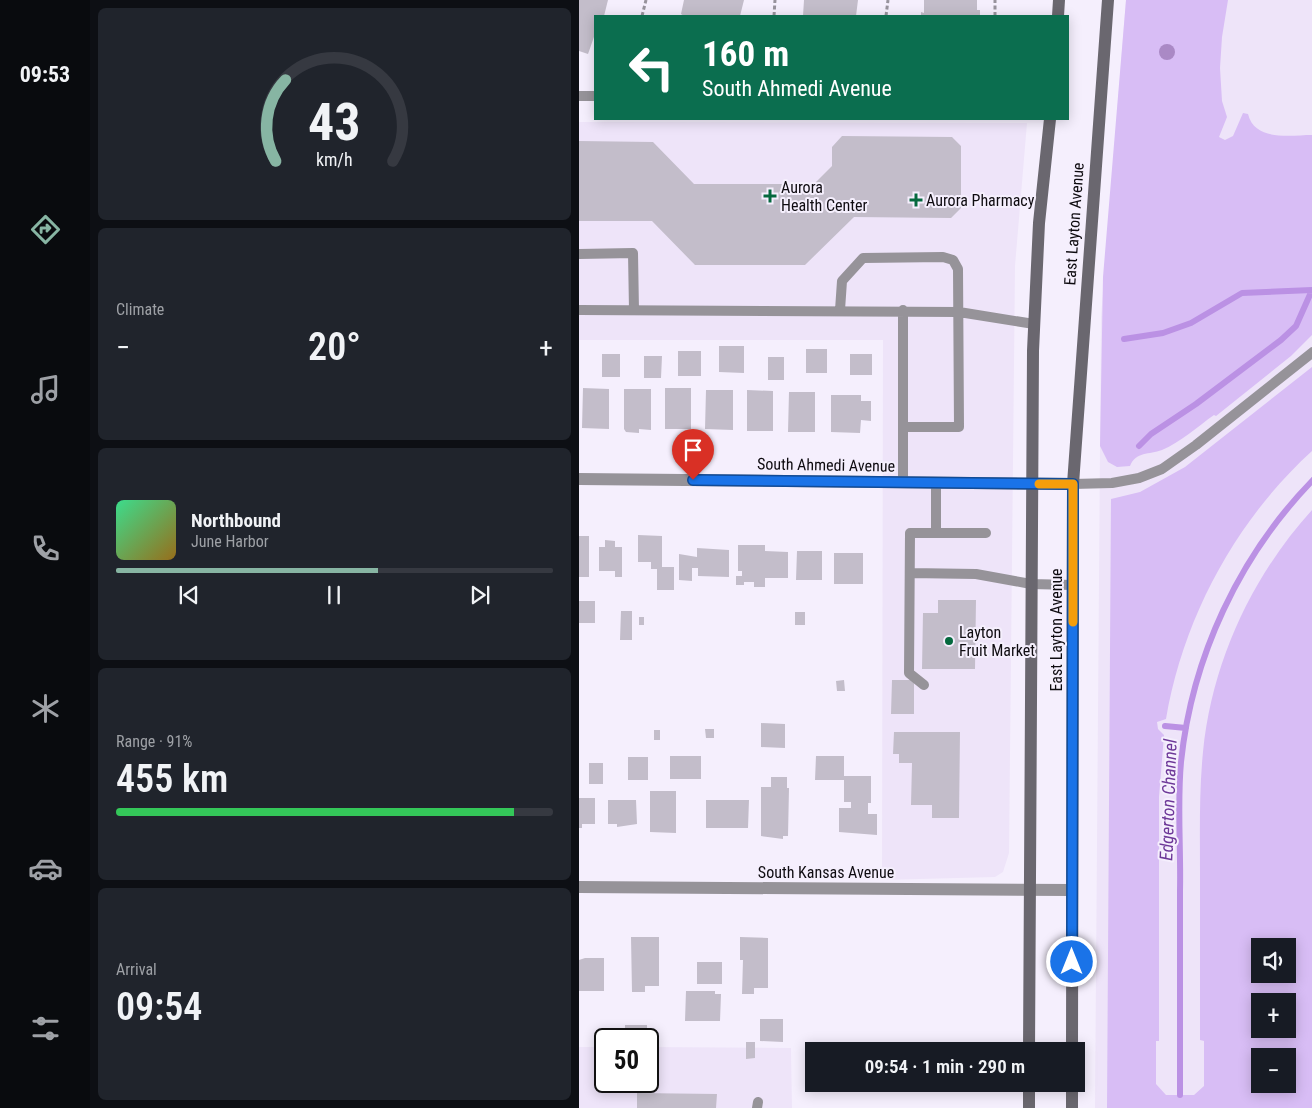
<!DOCTYPE html>
<html lang="en">
<head>
<meta charset="utf-8">
<style>
  body { margin:0; font-family:"Roboto Condensed",sans-serif; background:#20242c; color:#f1f3f6; height:100vh; display:flex; flex-direction:column; font-size:19px; white-space:nowrap }
  * { box-sizing:border-box; margin:0 }
  p { font-size:16px; color:#9ea1a6 }
  .icon { flex:none; width:28px; height:28px; fill:none; stroke:currentColor; stroke-width:2; stroke-linecap:round; stroke-linejoin:round }
  .map { position:relative; flex:1; overflow:hidden }
  .drawer { display:flex; flex-direction:column; gap:8px; padding:8px; background:#0d0f14; width:489px }
  .drawer>* { flex:none }
  .top-card { position:absolute; left:15px; top:15px; width:475px; height:105px; border-radius:0px; box-shadow:0 2px 12px #0003; background:#0b6e4f; color:#fff; overflow:hidden }
  .tools { position:absolute; left:672px; top:938px; display:grid; gap:10px }
  .tools a { display:grid; place-items:center; width:45px; height:45px; border-radius:0px; background:#171b24; box-shadow:0 2px 12px #0003; font-size:25px }
  .speed { position:absolute; left:15px; top:1028px; display:flex; gap:10px; font-size:25px; font-weight:700; text-align:center }
  .speed>* { display:grid; place-content:center; width:65px; height:65px; border-radius:50%; background:#171b24; box-shadow:0 2px 12px #0003; line-height:1 }
  .speed .limit { border:2px solid #111; border-radius:8px; background:#fff; color:#111 }
  .pin { position:absolute; display:grid; place-items:center; width:42px; height:42px; color:#fff; margin:-51px -21px; border-radius:50% 50% 50% 0; rotate:-45deg; box-shadow:0 0 5px #0007 }
  .pin .icon { rotate:45deg }
  .me { position:absolute; width:55px; margin:-28px; rotate:0deg; stroke-linejoin:round; filter:drop-shadow(0 0 4px #0008) }
  .turn { display:flex; align-items:center; gap:18px; height:105px; padding:0 25px; font-size:22px }
  .turn .icon { width:65px; height:65px; stroke-width:2.5 }
  .turn b { display:block; font-size:35px; line-height:42px }
  .big { font-size:38px; font-weight:600; line-height:1.1 }
  .drawer .tile { flex:1; display:flex; flex-direction:column; justify-content:center; gap:8px; min-width:0; padding:0 18px; border-radius:8px; background:#20242c }
  .drawer .dial { align-items:center; gap:0 }
  .dial svg { height:130px; overflow:visible; fill:none; stroke:#363941; stroke-width:7; stroke-linecap:round; text-anchor:middle }
  .dial text { fill:#f1f3f6; stroke:none }
  .song { display:flex; align-items:center; gap:15px }
  .cover { width:60px; height:60px; border-radius:8px; background:linear-gradient(135deg,hsl(150 70% 55%),hsl(40 70% 35%)) }
  .played { height:5px; border-radius:2px; background:linear-gradient(90deg,#87b5a3 60%,#363941 60%) }
  .keys { display:flex; justify-content:space-around; direction:ltr }
  .heat { display:flex; justify-content:space-between; align-items:center; font-size:28px; direction:ltr }
  .charge { height:8px; border-radius:4px; background:linear-gradient(90deg,#34c759 91%,#363941 0) }
  .trip { position:absolute; left:226px; top:1042px; width:280px; height:50px; border-radius:0px; background:#171b24; box-shadow:0 2px 12px #0003; font-weight:600; line-height:50px; text-align:center }
  main { display:flex; flex:1; min-height:0 }
  .tab-bar { display:flex; flex-direction:column; width:90px; justify-content:space-around; align-items:center; background:#090b0e; color:#9ea1a6 }
  .tab-bar .icon { width:35px; height:35px }
  .tab-bar .current { color:#87b5a3 }
  .tab-bar b { font-size:22px; color:#f1f3f6 }
  .map>svg:first-child { display:block }
  .built { fill:#eee4f9; fill-rule:evenodd }
  .green { fill:#d8bdf5; fill-rule:evenodd }
  .lines { fill:none; stroke-linecap:round; stroke-linejoin:round }
  .stream { stroke:#bb91e4; stroke-width:6 }
  .building { fill:#c3bdca }
  .path { stroke:#98939d; stroke-width:3; stroke-dasharray:4 2.5; stroke-linecap:butt }
  .lane { stroke:#969399; stroke-width:10 }
  .street { stroke:#969399; stroke-width:12 }
  .secondary { stroke:#6a676f; stroke-width:12 }
  .tree { fill:#aa89c5 }
  .route-casing { stroke:#114b97; stroke-width:12 }
  .route { stroke:#1a73e8; stroke-width:9 }
  .slow { stroke:#f59e0b; stroke-width:9 }
  .poi-dot { fill:#05693e; stroke:#f5effd; stroke-width:2 }
  .labels { text-anchor:middle; dominant-baseline:central; stroke-width:4; stroke-linejoin:round; paint-order:stroke }
  .poi-label { font-size:16px; fill:#0e0b10; stroke:#f5effd; text-anchor:start }
  .street-label { font-size:16px; fill:#0e0b10; stroke:#f5effd }
  .water-label { font-size:18px; font-style:italic; fill:#6d3898; stroke:#f5effd }
</style>
</head>
<body>
<main>
<nav class="tab-bar">
<b>09:53</b>
<svg class="icon current" aria-label="directions" viewBox="0 0 24 24"><path d="M12 3l9 9-9 9-9-9zM9 14v-3h6M13 9l2 2-2 2"/></svg>
<svg class="icon" aria-label="music" viewBox="0 0 24 24"><path d="M9 18V5l10-2v13"/><circle cx="6" cy="18" r="3"/><circle cx="16" cy="16" r="3"/></svg>
<svg class="icon" aria-label="phone" viewBox="0 0 24 24"><path d="M5 4h4l2 5-3 2q2 4 5 5l2-3 5 2v4C11 20 4 13 5 4z"/></svg>
<svg class="icon" aria-label="climate" viewBox="0 0 24 24"><path d="M12 3v18M4 7l16 10M4 17L20 7"/></svg>
<svg class="icon" aria-label="car" viewBox="0 0 24 24"><path d="M5 17H2v-5l4-1 3-4h7l3 4 3 1v5h-3M9 17h6M6 11h13"/><circle cx="7" cy="17" r="2"/><circle cx="17" cy="17" r="2"/></svg>
<svg class="icon" aria-label="filters" viewBox="0 0 24 24"><path d="M4 7h16M4 17h16"/><circle cx="9" cy="7" r="2"/><circle cx="15" cy="17" r="2"/></svg>
</nav>
<section class="drawer">
<div class="tile dial"><svg viewBox="0 0 100 80">
<path d="M14 69A42 42 0 1 1 86 69"/>
<path d="M14 69A42 42 0 0 1 20 19" stroke="#87b5a3"/>
<text x="50" y="56" font-size="32" font-weight="700">43</text>
<text x="50" y="72" font-size="11">km/h</text>
</svg></div>
<div class="tile"><p>Climate</p>
<div class="heat"><a>−</a><b class="big">20°</b><a>+</a></div>
</div>
<div class="tile">
<div class="song"><i class="cover"></i><div><b>Northbound</b><p>June Harbor</p></div></div>
<div class="played"></div>
<div class="keys"><svg class="icon" aria-label="previous" viewBox="0 0 24 24"><path d="M18 5L8 12l10 7zM5 5v14"/></svg><svg class="icon" aria-label="pause" viewBox="0 0 24 24"><path d="M8 5v14M16 5v14"/></svg><svg class="icon" aria-label="next" viewBox="0 0 24 24"><path d="M6 5l10 7-10 7zM19 5v14"/></svg></div>
</div>
<div class="tile"><p>Range · 91%</p><b class="big">455 km</b><div class="charge"></div></div>
<div class="tile"><p>Arrival</p><b class="big">09:54</b></div>
</section>
<div class="map">
<svg width="734" height="1108" viewBox="0 0 734 1108">
  <rect width="100%" height="100%" fill="#f5effd"/>
  <path class="built" d="M547 0H733V1108H516L522 317ZM681 946H709V974H681ZM681 1001H709V1029H681ZM681 1056H709V1084H681Z
    M0 122 448 123 436 266 430 853 424 872 416 877 303 880 304 340H0Z
    M0 1047H26V1081H69V1047L212 1048 213 1108H0Z"/>
  <path class="green" d="M547 0H649L643 37 641 68 643 101 648 117 640 137 646 140 654 136 664 113 669 114C676 142 712 135 733 135L734 334 712 356 637 416 635 415C618 427 602 442 583 450 570 455 557 451 551 466L538 467 529 462 521 446 524 277Z
    M733 367V451C657 520 604 618 587 719L578 722 579 729 585 735 580 797V1041H577V1084L587 1095H615L625 1086V1041L621 1040C621 985 621 929 621 873 621 833 620 792 624 752 633 662 673 576 733 510V1108H528L532 499 561 492 606 467ZM681 946H709V974H681ZM681 1001H709V1029H681ZM681 1056H709V1084H681Z"/>
  <g class="lines">
    <path class="stream" d="M545 339 584 333 612 323 663 293 733 290 717 326 702 340 617 404 572 434 560 446
      M586 726 607 728
      M601 1095C601 1027 601 959 601 891 602 848 598 805 602 762 613 657 660 556 734 480"/>
  </g>
  <path class="building" d="M0 0H29L25 16H16V34L9 54 0 51Z
    M105 0H165L161 16H105L102 14Z
    M225 0H279L277 16H224Z
    M345 0H398V10H401V16H342V12L345 13Z
    M263 136 373 137 382 146V208L372 218 275 217 226 265H116L73 221H0V141L74 142 115 184H235L253 166V147Z
    M140 346H165V373L140 372Z
    M227 349H248V373H227Z
    M99 351H122V376H99Z
    M23 354H41V377H23Z
    M271 354H293V375H271Z
    M65 356H83L82 378H65Z
    M189 357H205V380H189Z
    M4 388 30 389V429L3 428Z
    M86 388H112V429H86Z
    M45 389H72V430L60 429V433L47 432 45 429Z
    M127 390H154V430L126 429Z
    M168 390 194 391V431H168Z
    M210 392H236V432H209Z
    M252 395H282V401H292V421L282 420 281 433 252 432Z
    M59 535 83 536V567H95V590H78V569H72V562H59Z
    M0 536H10V577H0Z
    M26 540 36 541V547H43V577H36V571H20V547H26Z
    M159 545H186V551L209 552V578H186V587H175V582H165V585H157V576H163V571H159Z
    M118 548 150 550V577L119 576V568H113V581L100 580V554L118 557Z
    M218 551H243V580H217Z
    M255 553H284V584H255Z
    M359 600H397L396 669H343L344 613H359Z
    M0 601H16V623H0Z
    M42 611H53V640H41Z
    M216 612H226V625H216Z
    M60 617H65V625H60Z
    M265 680 266 691H258L257 681Z
    M313 680H335V714H312Z
    M182 723 206 724V748L182 747Z
    M126 729H135V738H127Z
    M75 730H81V740H75Z
    M315 732H381L380 818H353V805H332L333 763H320V754H314Z
    M91 756H122V779H91Z
    M237 756H265V776H292V803H289V814H298V835L260 832V808H272V802H265V780H236Z
    M49 757H69V780H49Z
    M10 763H24V784H10Z
    M192 777H208V788H210L209 836H204V839L182 836V787H192Z
    M71 791H97V833L71 832Z
    M0 798H16V824H3V828H0Z
    M29 800H57L58 824 38 827V824H29Z
    M127 800H170L169 828H127Z
    M52 937H80V986H66V992H53Z
    M161 937 189 938V988H175V994H163L164 960H161Z
    M6 958H25V991H0V960Z
    M118 962H143V984H118Z
    M107 991H136V994H142L141 1021H106Z
    M181 1019H204V1042L181 1041Z
    M46 1025H68V1039H46Z
    M167 1042H176V1058L167 1059Z
    M58 1093 138 1094 137 1108H58Z"/>
  <g class="lines">
    <path class="path" d="M63 16 67 0
      M195 16 196 0
      M307 16 309 0
      M416 16V0"/>
    <path class="lane" d="M0 96H16
      M0 254 54 253 55 310
      M0 310 380 312 455 324
      M261 310 263 281 284 258 364 257 374 260 379 269 380 427H324
      M324 310V482
      M494 484 533 483 560 478 583 469 617 445 734 352
      M357 532V482
      M331 573 397 574 452 584 494 585
      M345 685 330 673 331 533H407
      M178 1108 179 1102"/>
    <path class="street" d="M0 479 494 484
      M0 887 493 890"/>
    <path class="secondary" d="M479 16 480 0
      M450 1051 454 351 460 223 471 119
      M493 1051 494 484 529 0
      M493 1084V1108
      M450 1108V1084"/>
  </g>
  <circle class="tree" cx="588" cy="52" r="8"/>
  <g class="lines">
    <g class="route-casing">
      <path id="route" d="M114 480 494 484 493 962"/>
    </g>
    <use href="#route" class="route"/>
    <path class="slow" d="M460 484H494V622"/>
  </g>
  <g class="poi-dot">
    <path d="M188.5 188.5h5v5h5v5h-5v5h-5v-5h-5v-5h5z"/>
    <path d="M334.5 192.5h5v5h5v5h-5v5h-5v-5h-5v-5h5z"/>
    <circle cx="370" cy="641" r="5"/>
  </g>
  <g class="labels">
    <g class="poi-label">
      <text x="202" y="187">Aurora<tspan x="202" dy="18">Health Center</tspan></text>
      <text x="347" y="200">Aurora Pharmacy</text>
      <text x="380" y="632">Layton<tspan x="380" dy="18">Fruit Market</tspan></text>
    </g>
    <g class="street-label">
      <text transform="translate(495 224) rotate(-86)">East Layton Avenue</text>
      <text transform="translate(247 465) rotate(1)">South Ahmedi Avenue</text>
      <text transform="translate(477 630) rotate(-90)">East Layton Avenue</text>
      <text x="247" y="872">South Kansas Avenue</text>
    </g>
    <g class="water-label">
      <text transform="translate(589 800) rotate(-88)">Edgerton Channel</text>
    </g>
  </g>
</svg>
<div class="tools">
<a><svg class="icon" aria-label="sound" viewBox="0 0 24 24"><path d="M4 9h4l5-4v14l-5-4H4zM17 9q2 3 0 6"/></svg></a>
<a>+</a>
<a>−</a>
</div>
<div class="speed"><div class="limit">50</div></div>
<div class="pin" style="left:114px;top:480px;background:#d93025"><svg class="icon" aria-label="arrive" viewBox="0 0 24 24"><path d="M6 21V4h12l-3 4 3 4H6"/></svg></div>
<svg class="me" style="left:493px;top:962px" viewBox="-20 -20 40 40"><circle r="17" fill="#1a73e8" stroke="#fff" stroke-width="3"/><path d="M0-11L8 9 0 5-8 9z" fill="#fff"/></svg>
<div class="trip">09:54 · 1 min · 290 m</div>
<div class="top-card">
<div class="turn"><svg class="icon" aria-label="left" viewBox="0 0 24 24"><path d="M17 20v-9H6M10 6l-5 5 5 5"/></svg><div><b>160 m</b>South Ahmedi Avenue</div></div>
</div>
</div>
</main>
</body>
</html>
